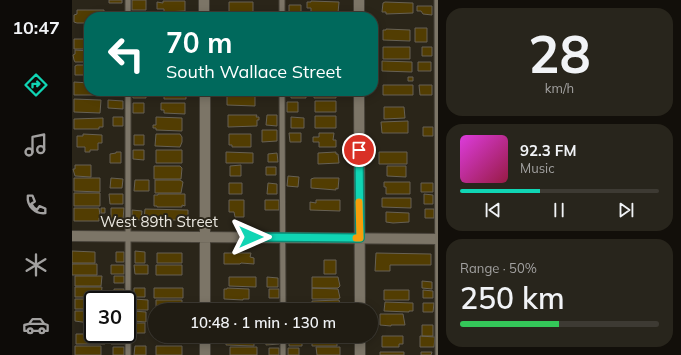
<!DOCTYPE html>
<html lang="en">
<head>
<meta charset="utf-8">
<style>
  body { margin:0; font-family:Mulish,sans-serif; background:#28251c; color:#f1f3f6; height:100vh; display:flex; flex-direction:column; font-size:15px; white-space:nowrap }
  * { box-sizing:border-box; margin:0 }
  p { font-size:13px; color:#a2a1a0 }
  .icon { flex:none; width:22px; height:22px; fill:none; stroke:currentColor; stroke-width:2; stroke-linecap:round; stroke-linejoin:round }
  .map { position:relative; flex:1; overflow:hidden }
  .details { display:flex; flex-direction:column; gap:8px; padding:8px; background:#120f0a; width:243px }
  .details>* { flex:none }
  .banner { position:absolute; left:12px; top:12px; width:294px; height:84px; border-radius:16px; box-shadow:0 2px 10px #0003,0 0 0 1px #3d3a33; background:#00695c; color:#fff; overflow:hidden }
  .speed { position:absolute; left:12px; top:291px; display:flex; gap:8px; font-size:20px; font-weight:700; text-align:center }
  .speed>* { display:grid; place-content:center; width:52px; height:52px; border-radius:50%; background:#201c13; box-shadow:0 2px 10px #0003,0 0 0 1px #3d3a33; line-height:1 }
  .speed .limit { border:2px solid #111; border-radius:6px; background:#fff; color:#111 }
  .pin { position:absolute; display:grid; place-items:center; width:34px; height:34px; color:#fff; margin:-17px; border:2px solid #fff; border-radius:50%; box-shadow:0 1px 4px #0007 }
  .me { position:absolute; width:44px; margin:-22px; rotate:90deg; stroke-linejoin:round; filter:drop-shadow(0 0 3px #0008) }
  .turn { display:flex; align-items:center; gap:14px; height:84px; padding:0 16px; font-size:18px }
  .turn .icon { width:52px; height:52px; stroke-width:2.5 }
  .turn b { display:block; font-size:28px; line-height:34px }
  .big { font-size:30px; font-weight:600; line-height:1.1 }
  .details .tile { flex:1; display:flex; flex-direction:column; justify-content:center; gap:6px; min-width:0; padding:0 14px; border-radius:16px; background:#28251c }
  .details .dial { align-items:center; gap:0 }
  .dial b { font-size:52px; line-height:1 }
  .song { display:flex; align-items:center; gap:12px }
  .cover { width:48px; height:48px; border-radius:6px; background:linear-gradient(135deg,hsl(300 70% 55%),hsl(340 70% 35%)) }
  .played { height:4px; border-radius:2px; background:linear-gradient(90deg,#10d5b4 40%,#3d3a33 40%) }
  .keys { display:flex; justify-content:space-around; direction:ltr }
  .charge { height:6px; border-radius:3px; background:linear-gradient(90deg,#34c759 50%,#3d3a33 0) }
  .trip { position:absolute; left:76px; top:303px; width:230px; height:40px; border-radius:20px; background:#201c13; box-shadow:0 2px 10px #0003,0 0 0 1px #3d3a33; font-weight:600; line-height:40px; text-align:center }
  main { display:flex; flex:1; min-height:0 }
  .menu { display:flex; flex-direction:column; width:72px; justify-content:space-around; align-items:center; background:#0d0b08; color:#a2a1a0 }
  .menu .icon { width:28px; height:28px }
  .menu .on { color:#10d5b4 }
  .menu b { font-size:18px; color:#f1f3f6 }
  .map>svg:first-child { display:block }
  .building { fill:#523d02; stroke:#676154 }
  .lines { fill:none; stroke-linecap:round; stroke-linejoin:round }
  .lane-casing { stroke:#474239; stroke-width:7 }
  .street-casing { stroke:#474239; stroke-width:12 }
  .lane { stroke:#7c7567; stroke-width:5 }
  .street { stroke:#7c7567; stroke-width:10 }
  .route-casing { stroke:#0a8a75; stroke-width:10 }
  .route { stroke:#10d5b4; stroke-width:7 }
  .slow { stroke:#f59e0b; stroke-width:7 }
  .labels { text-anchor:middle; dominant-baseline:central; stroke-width:4; stroke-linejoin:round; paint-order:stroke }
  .street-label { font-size:15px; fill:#eae7df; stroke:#2a2519 }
</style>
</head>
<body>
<main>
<nav class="menu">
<b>10:47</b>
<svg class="icon on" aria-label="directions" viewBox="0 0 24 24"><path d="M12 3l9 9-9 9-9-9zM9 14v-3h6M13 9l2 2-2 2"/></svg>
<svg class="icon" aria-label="music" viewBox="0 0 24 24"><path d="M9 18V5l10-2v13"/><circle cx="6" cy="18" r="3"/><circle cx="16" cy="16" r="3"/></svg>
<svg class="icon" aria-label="phone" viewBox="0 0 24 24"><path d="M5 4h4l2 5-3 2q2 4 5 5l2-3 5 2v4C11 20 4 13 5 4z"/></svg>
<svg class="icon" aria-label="climate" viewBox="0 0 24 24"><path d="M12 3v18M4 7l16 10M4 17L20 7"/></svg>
<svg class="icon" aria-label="car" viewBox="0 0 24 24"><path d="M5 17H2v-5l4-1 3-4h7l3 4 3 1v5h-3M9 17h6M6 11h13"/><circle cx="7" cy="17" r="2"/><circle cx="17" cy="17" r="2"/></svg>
</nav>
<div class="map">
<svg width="366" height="355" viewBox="0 0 366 355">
  <rect width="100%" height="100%" fill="#2a2519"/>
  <path class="building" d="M37 0H50V3H37Z
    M60 0H74V10H60Z
    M91 1H113V11L92 12V9H85V2L91 3Z
    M239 1 267 2 266 13 239 12V8H235V2H239Z
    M157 2H181V13L157 12Z
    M313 2 341 3V13L314 14V12H310L311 3Z
    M217 5H229V15L217 14Z
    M345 6H360V15L351 14 349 11H345Z
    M5 10H32V17H17V23H5L2 22V15L5 14Z
    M40 12H51V17H40Z
    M90 15H110L113 17H87H90Z
    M343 28H355V42H343Z
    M314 29 338 30V41L311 40V30H314Z
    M2 39H17V49H2Z
    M311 47H338V59H311Z
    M350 47H360V56H350Z
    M3 50 17 51V62H3L2 60 1 55 3 54Z
    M310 61 340 62V72L310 71Z
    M346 62H359V71H346Z
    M5 65H17V75H3V66Z
    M336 77H341V81H336Z
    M2 82 17 83V91H28V95H2Z
    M311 85H341V95H311Z
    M347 85H360V95H348Z
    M60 91H74V98H61Z
    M89 91H114V99H92V96H89Z
    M219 91H234V98H219Z
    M242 91H264V98H242Z
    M155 95H183V106L155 105Z
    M2 99 28 100H29L28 113 2 112Z
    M36 100 51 101V109L36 108Z
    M243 101H264V112H243Z
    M215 102H226V112H215Z
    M61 103H72V113H61Z
    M89 103H113V114L92 113V110H89Z
    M312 107H332L333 118 312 119Z
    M156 115H185L184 117H187V120H185V126L156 127Z
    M195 115H205V126L194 125Z
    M243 116H264V128H243Z
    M41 117H51V126H41Z
    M84 117 110 118V131L84 130V128H81V125H84Z
    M219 117 232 118V128H219Z
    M31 118V127H27V129H2V119Z
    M336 121V133H310L309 122Z
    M351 127H361V136H351Z
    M190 130H205V141L190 142Z
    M217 133H229V142H218Z
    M247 133H262L261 140H264V147H247V142H241V137H247Z
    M11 134 30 135V143H26V150H18V152H13V147H5V136H11Z
    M84 134H108L110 137V142L108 147 83 146Z
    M157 134H179V147H160V145H157Z
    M62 135H72V145H62Z
    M61 150H72V160L61 159Z
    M84 150H110V163H84Z
    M44 152H49V163H38V154L44 153Z
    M154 152 181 153V163H154Z
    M264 152V154H266L267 163 246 164V153Z
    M307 152H335V164H307Z
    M205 153 206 162H196V154Z
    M3 165H19V177L3 176 1 169H3Z
    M169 165V176H158V166Z
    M82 166H108L110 168 109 179H82Z
    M315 166H334V177L315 176Z
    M194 167H204V175H194Z
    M216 176 227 177 226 187 215 186Z
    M2 178H28V192L2 191Z
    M39 178 51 179 50 188H38Z
    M242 178H267L266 189 264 188V190L239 188V179Z
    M63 180H77V191H62Z
    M83 180H108L111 182 109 193H83Z
    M312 182H338V194H314V187H312Z
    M157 183H170V194H157Z
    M196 183 205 184V194H195Z
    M349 183H361V192H349Z
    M2 193H28V206H2Z
    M37 194H51V204H38Z
    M86 194H113V206L110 205V207H85V206H82V195H86Z
    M352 194 361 195V204H352Z
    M310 198H339V208L310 207Z
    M157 200H172V217H163L162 212H157Z
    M193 200H207V210H193Z
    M244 200H268V211L238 210V202L244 203Z
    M2 208H27L28 215H30V219L27 218V221H2Z
    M29 208H33V213H29Z
    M39 208H52L51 219H39Z
    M73 209 116 210V220H72Z
    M353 209H362V218H353Z
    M60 210 70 211 69 220 60 219Z
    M314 212 337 213V222L321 223 314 222Z
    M0 251 23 252V263H0Z
    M63 251 73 252V263H63Z
    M44 252H52V262H44Z
    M85 253H110V263H85Z
    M152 253H179L178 257 182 258V264L169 263 168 264H152Z
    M304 253 359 254V265H318V271H303Z
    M252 260H264V274H252Z
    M0 264H25V275H0Z
    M39 265H52V274H39Z
    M62 265H76V274H63Z
    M84 265H110V275H84Z
    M3 276H30L29 286H3Z
    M42 276H52V283H42Z
    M157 277H184V287L157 286Z
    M195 277 206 278V287H195Z
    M240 277H266L268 286 266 288H240Z
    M350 281 360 282V289L350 288Z
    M3 287H30L29 297H3Z
    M62 288H73V297H62Z
    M82 288H111V298H82Z
    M155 288 177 289V299H171V300L152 299V289H155Z
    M240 288 266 289 268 298 266 299H240Z
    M42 289H52L51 297H42Z
    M197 289H207V298H197Z
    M312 290H337V300H312Z
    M351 290 361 291V298H351Z
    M3 299H30V300H21V309H3Z
    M62 299 76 300V310H62Z
    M84 300H110V310H84Z
    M267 300 268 305 267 310H240V301Z
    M313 302 341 303V311H337V312L312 311Z
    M351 303H362L361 312H351Z
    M3 311H21V322H17V323L3 321Z
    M61 311 74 312V322L61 321Z
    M308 314H331L333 325H319V326L308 325Z
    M62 323H73V333H62Z
    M350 325H361V336H350Z
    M4 334H33V344H4Z
    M39 334H53V344H39Z
    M92 336H111V342L92 343Z
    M154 336H182V346L154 345Z
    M193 336H206L207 344 194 345Z
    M217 336 230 337V346H217Z
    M240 336H265V346H240Z
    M310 336H331V344H327V347H310Z
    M348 336 363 337 362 347H348Z
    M3 346H29V355H3Z
    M63 346H74V355H62Z
    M84 346H110V355H84Z
    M41 347H52V355H41Z
    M158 347H185V355H158Z
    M244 347H268V355H245Z
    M197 348H207V355H197Z
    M216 348H227V355H216Z
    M308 352H332V355H308Z
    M349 352H360L359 355H349Z"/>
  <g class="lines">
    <g class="lane-casing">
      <path id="lane" d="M56 0V17
        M210 0V17
        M365 0 366 355
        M56 91V355
        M210 91 211 310
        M211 336V355"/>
    </g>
    <g class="street-casing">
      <path id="street" d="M132 0V17
        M287 0V17
        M133 91V310
        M287 91 288 310
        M0 236 366 239
        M133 336V355
        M288 336V355"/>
    </g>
    <use href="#lane" class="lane"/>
    <use href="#street" class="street"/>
  </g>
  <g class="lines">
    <g class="route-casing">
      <path id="route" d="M179 237 288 238 287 150"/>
    </g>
    <use href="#route" class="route"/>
    <path class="slow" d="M284 238H288L287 202"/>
  </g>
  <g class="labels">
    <g class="street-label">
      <text x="87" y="221">West 89th Street</text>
    </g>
  </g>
</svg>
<div class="speed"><div class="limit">30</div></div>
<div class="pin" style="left:287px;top:150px;background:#d93025"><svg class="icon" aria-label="arrive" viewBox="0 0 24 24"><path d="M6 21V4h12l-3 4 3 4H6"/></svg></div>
<svg class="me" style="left:179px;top:237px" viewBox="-20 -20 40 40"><path d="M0-17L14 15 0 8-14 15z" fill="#10d5b4" stroke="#fff" stroke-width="4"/></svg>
<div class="trip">10:48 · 1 min · 130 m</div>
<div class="banner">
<div class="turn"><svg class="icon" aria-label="left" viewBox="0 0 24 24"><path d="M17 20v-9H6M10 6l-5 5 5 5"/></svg><div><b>70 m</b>South Wallace Street</div></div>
</div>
</div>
<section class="details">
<div class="tile dial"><b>28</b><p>km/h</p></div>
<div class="tile">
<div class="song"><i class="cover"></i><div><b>92.3 FM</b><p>Music</p></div></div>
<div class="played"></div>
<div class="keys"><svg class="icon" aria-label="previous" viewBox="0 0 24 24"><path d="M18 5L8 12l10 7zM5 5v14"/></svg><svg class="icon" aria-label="pause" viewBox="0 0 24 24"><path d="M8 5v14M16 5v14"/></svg><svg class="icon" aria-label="next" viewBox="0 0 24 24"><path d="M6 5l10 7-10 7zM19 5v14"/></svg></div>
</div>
<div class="tile"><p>Range · 50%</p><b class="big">250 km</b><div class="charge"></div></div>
</section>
</main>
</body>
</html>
